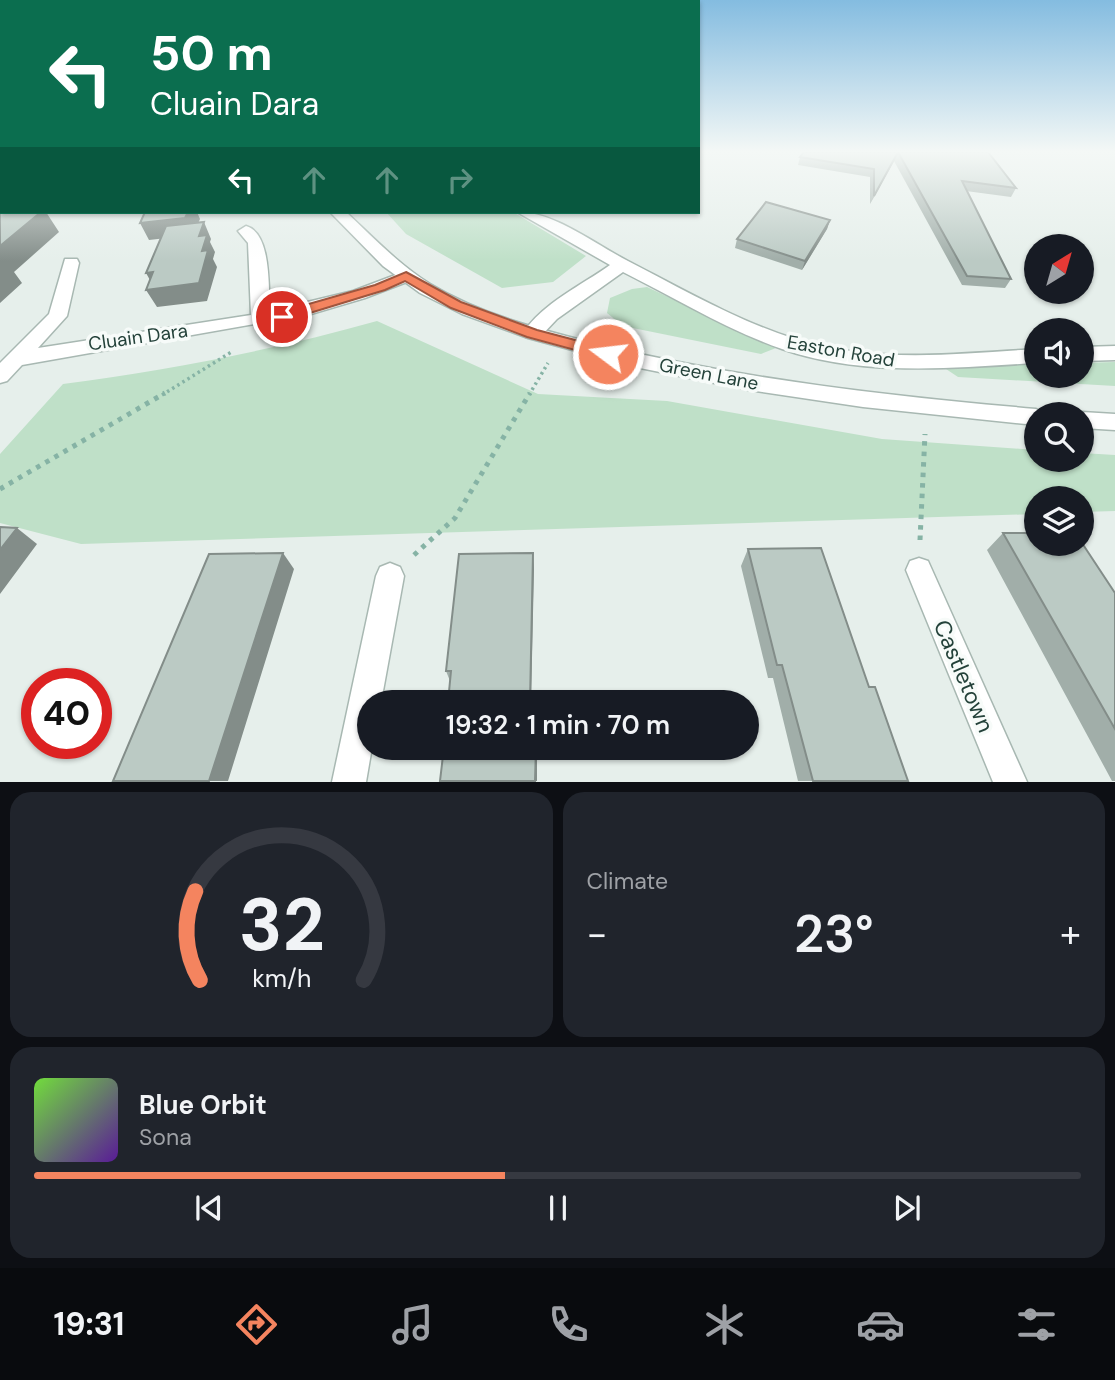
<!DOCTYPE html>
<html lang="en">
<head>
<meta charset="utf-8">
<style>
  body { margin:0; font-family:"DM Sans",sans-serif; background:#20242c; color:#f1f3f6; height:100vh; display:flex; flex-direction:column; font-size:26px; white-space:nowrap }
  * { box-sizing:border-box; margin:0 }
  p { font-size:23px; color:#9ea1a6 }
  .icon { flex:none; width:38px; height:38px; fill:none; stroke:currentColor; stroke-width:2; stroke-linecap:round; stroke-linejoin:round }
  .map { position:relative; height:782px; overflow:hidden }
  .sheet { display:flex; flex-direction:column; gap:10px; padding:10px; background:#0d0f14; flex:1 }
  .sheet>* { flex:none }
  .top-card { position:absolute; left:0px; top:0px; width:700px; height:214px; box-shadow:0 2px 5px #0004; background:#0b6e4f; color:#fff; overflow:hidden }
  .needle { width:46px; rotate:37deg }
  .fabs { position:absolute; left:1024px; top:234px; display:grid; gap:14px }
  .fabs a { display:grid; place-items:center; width:70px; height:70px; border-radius:50%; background:#171b24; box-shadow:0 2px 5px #0004; font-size:35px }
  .speed { position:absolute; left:21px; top:668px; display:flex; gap:14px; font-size:35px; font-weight:700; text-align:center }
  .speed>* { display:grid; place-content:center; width:91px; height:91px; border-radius:50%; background:#171b24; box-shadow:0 2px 5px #0004; line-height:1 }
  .speed .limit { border:10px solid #d22; background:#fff; color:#111 }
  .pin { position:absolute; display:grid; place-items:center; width:60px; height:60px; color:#fff; margin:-30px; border:4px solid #fff; border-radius:50%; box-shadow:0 2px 7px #0007 }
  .me { position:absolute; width:77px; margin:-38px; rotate:285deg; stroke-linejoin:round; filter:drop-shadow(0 0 5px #0008) }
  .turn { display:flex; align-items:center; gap:24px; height:147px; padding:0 35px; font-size:32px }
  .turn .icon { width:91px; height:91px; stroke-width:2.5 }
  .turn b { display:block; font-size:49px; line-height:60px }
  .lanes { display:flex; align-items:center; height:66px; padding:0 35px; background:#0003; justify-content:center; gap:35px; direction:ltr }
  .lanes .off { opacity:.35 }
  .big { font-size:52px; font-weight:600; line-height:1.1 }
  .sheet .tile { flex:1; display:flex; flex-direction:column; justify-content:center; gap:10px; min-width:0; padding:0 24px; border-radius:21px; background:#20242c }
  .sheet .dial { align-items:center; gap:0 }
  .dial svg { height:182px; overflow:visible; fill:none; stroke:#363941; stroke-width:7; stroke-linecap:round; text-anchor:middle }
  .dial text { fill:#f1f3f6; stroke:none }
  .song { display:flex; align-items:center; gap:21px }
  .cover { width:84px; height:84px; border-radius:10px; background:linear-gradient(135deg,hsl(100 70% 55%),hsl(270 70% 35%)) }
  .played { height:7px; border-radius:4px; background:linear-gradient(90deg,#f4845f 45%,#363941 45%) }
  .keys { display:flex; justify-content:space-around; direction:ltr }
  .heat { display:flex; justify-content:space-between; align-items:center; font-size:38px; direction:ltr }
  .sheet .tiles { flex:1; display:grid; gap:10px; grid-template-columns:1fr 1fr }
  .tile:last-child { grid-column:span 2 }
  .trip { position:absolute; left:357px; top:690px; width:402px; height:70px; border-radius:35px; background:#171b24; box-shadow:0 2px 5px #0004; font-weight:600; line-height:70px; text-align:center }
  .menu { display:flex; height:112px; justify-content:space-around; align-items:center; background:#090b0e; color:#9ea1a6 }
  .menu .icon { width:49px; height:49px }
  .menu .current { color:#f4845f }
  .menu b { font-size:32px; color:#f1f3f6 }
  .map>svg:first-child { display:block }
  .green { fill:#bfe0c8 }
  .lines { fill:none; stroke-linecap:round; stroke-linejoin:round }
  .minor-casing { stroke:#a8b8b2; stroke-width:3 }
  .tertiary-casing { stroke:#a8b8b2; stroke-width:3 }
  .path-far1 { stroke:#86b3a5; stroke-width:3.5; stroke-dasharray:2.5 3.5; stroke-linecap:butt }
  .path { stroke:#86b3a5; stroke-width:5; stroke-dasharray:4.5 6; stroke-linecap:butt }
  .minor { fill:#fff; fill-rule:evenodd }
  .tertiary { fill:#fff; fill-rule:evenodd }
  .wall { fill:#a1aea9 }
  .shaded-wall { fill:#838d89 }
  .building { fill:#bbcac4; stroke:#838d89; stroke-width:2 }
  .route { fill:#f4845f; stroke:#9f563e; stroke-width:2 }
  .labels { text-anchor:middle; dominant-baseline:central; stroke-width:7; stroke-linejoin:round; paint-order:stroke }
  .street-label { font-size:19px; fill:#24423a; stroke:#f7fbf9 }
  .near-street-label { font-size:23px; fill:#24423a; stroke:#f7fbf9 }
</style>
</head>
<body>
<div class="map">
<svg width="1115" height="782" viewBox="0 0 1115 782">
  <rect width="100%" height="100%" fill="#e6efeb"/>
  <path class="green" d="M386 212H513L586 256 553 282 502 288 406 234Z
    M647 287 776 348 761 354 623 326 607 313 610 298 632 289Z
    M377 321 538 394 667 401 882 439 1036 450V460H1082V453L1115 455V511L1082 512V499H1036V514L81 544 0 523V454L63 384C169 370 274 350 377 321Z
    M1115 362V386L958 377 946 369 1036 364V376H1082V363Z"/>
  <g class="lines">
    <g class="minor-casing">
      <path id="minor" d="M517 212C551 210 597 245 628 261 680 288 736 320 792 338 870 364 956 354 1036 349V363C953 368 862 377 782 349 727 330 675 298 623 272L557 319 540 337H526L523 333C543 303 582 285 610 265Z
        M246 226C272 233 268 289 270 311L353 291 406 271 415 276 412 280 365 298 311 314 22 365 7 381 0 383V363L49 314 65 259H77L79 263 67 316 38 348 251 315 248 243 238 231Z
        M1115 346V360L1082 361V347Z
        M919 558 928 561 1027 782H993L906 570 910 561Z
        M390 563 400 567 404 576 381 702H369V747H372L366 782H332L376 576 380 567Z"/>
    </g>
    <g class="tertiary-casing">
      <path id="tertiary" d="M330 212H346C373 237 398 264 430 284 483 316 546 331 605 346 747 380 891 396 1036 409L1046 415H1036V425L863 407 749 390 635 367 528 338 462 314 420 293 383 266Z
        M1082 412 1115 414V430L1082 428V415H1074Z"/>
    </g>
    <path class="path-far1" d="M162 395 233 351
      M529 395 548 363"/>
    <path class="path" d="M0 489 165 393
      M920 540 925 434
      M414 555 455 518 530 393"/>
    <use href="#minor" class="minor"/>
    <use href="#tertiary" class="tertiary"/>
  </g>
  <path class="wall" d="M804 152H988L1016 188 1011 197 966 191 1011 279 1005 288 962 285 894 161 870 204V177L798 165 800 157Z
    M830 220 827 229 802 270 735 248 737 239Z
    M1003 533 1115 593V781H1112L987 550Z
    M748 549 869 687 908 781H798L773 678H768L741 566Z
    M533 553 534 569 450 681 446 671Z"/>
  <path class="shaded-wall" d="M898 152 894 161 870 204 874 196Z
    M2 190V206H0V191Z
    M41 212H46L59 232 14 272 22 283 0 303V246Z
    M188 212H197L200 219 193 235 149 240 140 223Z
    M830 220 827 229 802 270 805 261Z
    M204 222 211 239 210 242 215 252 213 259 217 267 207 301 157 307 146 290 155 289 146 273 202 251 199 236Z
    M17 528 37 544 0 594V550Z
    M283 553 294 569 228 781H209Z
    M533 553 534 569 531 702H530Z
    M536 747H537V781H535Z"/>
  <path class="building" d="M804 152H988L1016 188 962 181 1011 279 967 276 898 152 874 196V169L800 157Z
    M2 163V190L0 191V165Z
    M766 202 830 220 805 261 737 239Z
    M0 208H2V212H41L0 246Z
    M145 212H188L185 218 140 223Z
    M204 222 199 236 207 235 202 251 208 250 199 283 146 290 153 272 146 273 166 226Z
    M0 527 17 528 0 550Z
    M1003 533H1036V544H1082V543L1115 593V729Z
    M821 548 869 687H875L908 781H813L782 665H777L748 549Z
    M283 553 209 781H113L209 554Z
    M533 553 530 702H448L451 671H446L459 554Z
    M444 747H536L535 781H440Z"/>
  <linearGradient id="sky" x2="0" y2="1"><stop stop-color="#84bce0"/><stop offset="0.58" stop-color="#f4f8f6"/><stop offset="1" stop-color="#f4f8f6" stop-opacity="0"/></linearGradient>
  <rect width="1115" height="261" fill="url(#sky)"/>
  <path class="route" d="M406 272 461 302 537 330 613 350 616 354 608 359 527 337 451 308 405 281 385 290 287 320 282 321 275 317 277 313 375 285Z"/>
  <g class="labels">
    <g class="street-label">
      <text transform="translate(138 337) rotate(-8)">Cluain Dara</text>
      <text transform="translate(841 351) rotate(10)">Easton Road</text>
      <text transform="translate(709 374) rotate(11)">Green Lane</text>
    </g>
    <g class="near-street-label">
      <text transform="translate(964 676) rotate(67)">Castletown</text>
    </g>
  </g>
</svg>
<div class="fabs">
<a><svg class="needle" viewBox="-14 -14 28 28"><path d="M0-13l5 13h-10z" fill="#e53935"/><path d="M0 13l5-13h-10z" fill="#9ea1a6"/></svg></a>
<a><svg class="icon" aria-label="sound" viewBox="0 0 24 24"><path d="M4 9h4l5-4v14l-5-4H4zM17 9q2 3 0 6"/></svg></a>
<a><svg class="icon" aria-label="search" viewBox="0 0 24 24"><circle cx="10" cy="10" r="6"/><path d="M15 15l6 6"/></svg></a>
<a><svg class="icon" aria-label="layers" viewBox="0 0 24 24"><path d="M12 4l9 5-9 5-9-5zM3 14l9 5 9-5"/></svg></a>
</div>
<div class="speed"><div class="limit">40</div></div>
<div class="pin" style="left:282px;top:317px;background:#d93025"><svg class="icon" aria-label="arrive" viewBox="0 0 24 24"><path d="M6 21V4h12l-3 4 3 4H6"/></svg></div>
<svg class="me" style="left:608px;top:354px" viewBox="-20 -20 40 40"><circle r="17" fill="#f4845f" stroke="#fff" stroke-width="3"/><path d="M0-11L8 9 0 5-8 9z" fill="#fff"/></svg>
<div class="trip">19:32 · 1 min · 70 m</div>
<div class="top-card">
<div class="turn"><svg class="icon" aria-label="left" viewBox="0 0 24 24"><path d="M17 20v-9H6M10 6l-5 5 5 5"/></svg><div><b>50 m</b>Cluain Dara</div></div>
<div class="lanes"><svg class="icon" aria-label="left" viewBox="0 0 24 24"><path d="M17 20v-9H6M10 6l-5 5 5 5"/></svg><svg class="icon off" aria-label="ahead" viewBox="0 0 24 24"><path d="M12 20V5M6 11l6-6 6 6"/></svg><svg class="icon off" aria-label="ahead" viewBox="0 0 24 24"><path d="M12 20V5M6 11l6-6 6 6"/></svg><svg class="icon off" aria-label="right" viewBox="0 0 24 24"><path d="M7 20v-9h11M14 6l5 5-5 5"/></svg></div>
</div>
</div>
<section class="sheet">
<div class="tiles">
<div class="tile dial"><svg viewBox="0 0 100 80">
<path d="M14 69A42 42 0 1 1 86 69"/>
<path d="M14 69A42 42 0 0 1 12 30" stroke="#f4845f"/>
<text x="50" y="56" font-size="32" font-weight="700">32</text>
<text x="50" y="72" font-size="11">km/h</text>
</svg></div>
<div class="tile"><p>Climate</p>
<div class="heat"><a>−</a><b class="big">23°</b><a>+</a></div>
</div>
<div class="tile">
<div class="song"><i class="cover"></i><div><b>Blue Orbit</b><p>Sona</p></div></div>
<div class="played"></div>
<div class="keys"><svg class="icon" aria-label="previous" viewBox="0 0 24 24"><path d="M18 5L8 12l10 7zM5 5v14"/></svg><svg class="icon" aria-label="pause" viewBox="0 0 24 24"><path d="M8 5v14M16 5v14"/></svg><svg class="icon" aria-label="next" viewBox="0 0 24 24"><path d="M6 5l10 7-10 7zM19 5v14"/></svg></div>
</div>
</div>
</section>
<nav class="menu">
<b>19:31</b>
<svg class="icon current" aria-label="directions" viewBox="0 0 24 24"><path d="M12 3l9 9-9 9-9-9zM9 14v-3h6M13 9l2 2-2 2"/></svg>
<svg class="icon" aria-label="music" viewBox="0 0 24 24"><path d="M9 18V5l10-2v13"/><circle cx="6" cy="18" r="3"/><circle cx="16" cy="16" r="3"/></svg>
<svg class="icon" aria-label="phone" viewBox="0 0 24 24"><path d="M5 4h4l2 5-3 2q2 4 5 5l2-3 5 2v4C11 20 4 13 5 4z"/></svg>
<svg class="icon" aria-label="climate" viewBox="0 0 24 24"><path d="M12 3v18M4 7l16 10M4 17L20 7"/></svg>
<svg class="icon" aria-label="car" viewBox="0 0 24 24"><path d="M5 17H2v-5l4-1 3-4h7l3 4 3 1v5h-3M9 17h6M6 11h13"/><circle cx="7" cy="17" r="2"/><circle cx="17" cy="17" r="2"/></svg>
<svg class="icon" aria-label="filters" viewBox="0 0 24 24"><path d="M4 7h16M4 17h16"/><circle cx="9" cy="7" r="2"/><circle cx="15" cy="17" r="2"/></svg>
</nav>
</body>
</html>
